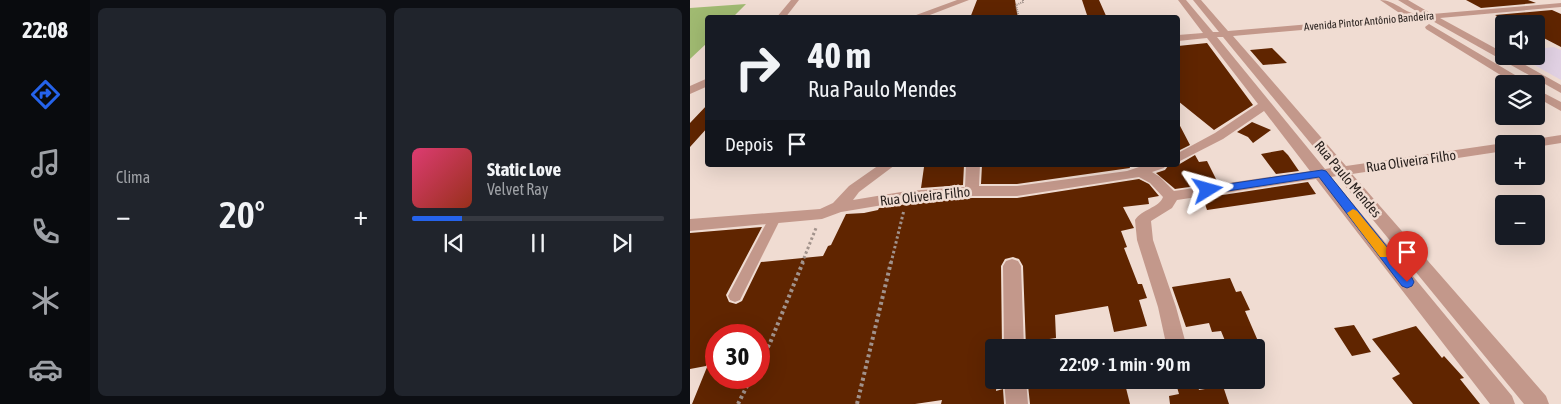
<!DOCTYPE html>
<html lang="pt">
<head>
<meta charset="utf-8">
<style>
  body { margin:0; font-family:"Asap Condensed",sans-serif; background:#20242c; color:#f1f3f6; height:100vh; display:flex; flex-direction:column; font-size:19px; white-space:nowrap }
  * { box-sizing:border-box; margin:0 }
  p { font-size:16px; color:#9ea1a6 }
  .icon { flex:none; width:28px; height:28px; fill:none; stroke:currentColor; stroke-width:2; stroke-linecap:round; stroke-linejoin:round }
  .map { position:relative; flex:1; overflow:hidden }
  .details { display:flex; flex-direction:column; gap:8px; padding:8px; background:#0d0f14; width:600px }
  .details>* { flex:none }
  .banner { position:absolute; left:15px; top:15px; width:475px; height:152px; border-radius:5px; box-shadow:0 5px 20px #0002; background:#171b24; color:#f1f3f6; overflow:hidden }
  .controls { position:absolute; left:805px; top:15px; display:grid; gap:10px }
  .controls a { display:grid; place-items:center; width:50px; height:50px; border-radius:5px; background:#171b24; box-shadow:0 5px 20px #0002; font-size:25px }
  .speed { position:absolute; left:15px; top:324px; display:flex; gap:10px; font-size:25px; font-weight:700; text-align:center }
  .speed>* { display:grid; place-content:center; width:65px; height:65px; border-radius:50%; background:#171b24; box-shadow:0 5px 20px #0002; line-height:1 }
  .speed .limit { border:8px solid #d22; background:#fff; color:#111 }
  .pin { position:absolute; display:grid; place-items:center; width:42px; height:42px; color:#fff; margin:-51px -21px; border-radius:50% 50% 50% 0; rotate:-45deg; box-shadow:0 0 5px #0007 }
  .pin .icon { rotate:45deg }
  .me { position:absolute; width:55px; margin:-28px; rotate:82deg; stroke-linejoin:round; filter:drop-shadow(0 0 4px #0008) }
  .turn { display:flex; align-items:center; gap:18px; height:105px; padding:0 20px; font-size:22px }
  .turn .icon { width:65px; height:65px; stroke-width:2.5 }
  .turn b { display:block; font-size:35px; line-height:42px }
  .then { display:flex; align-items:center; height:48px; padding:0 20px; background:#0003; gap:10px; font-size:19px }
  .big { font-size:38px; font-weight:600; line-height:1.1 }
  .details .card { flex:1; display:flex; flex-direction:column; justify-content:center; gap:8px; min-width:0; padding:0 18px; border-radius:8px; background:#20242c }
  .song { display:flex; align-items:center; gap:15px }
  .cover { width:60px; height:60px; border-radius:8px; background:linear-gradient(135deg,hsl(340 70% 55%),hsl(10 70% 35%)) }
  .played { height:5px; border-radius:2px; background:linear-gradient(90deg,#2563eb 20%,#363941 20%) }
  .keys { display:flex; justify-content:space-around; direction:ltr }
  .heat { display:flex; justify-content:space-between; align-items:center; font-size:28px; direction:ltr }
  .details .tiles { flex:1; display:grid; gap:8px; grid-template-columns:repeat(2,1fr) }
  .trip { position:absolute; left:295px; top:339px; width:280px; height:50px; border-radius:5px; background:#171b24; box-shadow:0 5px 20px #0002; font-weight:600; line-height:50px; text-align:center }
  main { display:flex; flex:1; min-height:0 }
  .dock { display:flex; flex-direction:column; width:90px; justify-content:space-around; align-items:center; background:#090b0e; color:#9ea1a6 }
  .dock .icon { width:35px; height:35px }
  .dock .on { color:#2563eb }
  .dock b { font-size:22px; color:#f1f3f6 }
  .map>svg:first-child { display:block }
  .education { fill:#e1d1e3 }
  .green { fill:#a0ba71 }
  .building { fill:#602500 }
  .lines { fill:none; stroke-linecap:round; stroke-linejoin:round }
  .path-far2 { stroke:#a1928b; stroke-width:2; stroke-dasharray:1 1; stroke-linecap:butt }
  .path-far1 { stroke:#a1928b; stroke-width:3; stroke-dasharray:2.5 2.5; stroke-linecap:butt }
  .path { stroke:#a1928b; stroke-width:4; stroke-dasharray:3 3; stroke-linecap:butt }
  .service { fill:#c3988b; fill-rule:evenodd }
  .minor { fill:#c3988b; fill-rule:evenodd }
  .route { fill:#2563eb; stroke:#184099 }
  .slow { fill:#f59e0b }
  .labels { text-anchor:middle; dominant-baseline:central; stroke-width:5; stroke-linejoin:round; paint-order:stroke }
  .far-street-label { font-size:11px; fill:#261f1c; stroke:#f0dcd2 }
  .street-label { font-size:14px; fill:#261f1c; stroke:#f0dcd2 }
</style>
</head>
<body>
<main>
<nav class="dock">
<b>22:08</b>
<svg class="icon on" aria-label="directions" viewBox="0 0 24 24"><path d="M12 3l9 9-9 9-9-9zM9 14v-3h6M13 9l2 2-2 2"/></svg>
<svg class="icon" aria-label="music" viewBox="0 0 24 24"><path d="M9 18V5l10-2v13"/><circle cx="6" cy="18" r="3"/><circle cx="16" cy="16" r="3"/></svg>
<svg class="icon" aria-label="phone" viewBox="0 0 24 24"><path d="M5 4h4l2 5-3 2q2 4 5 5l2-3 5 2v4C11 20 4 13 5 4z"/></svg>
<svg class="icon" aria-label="climate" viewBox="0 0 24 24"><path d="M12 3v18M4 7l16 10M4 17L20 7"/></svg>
<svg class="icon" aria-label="car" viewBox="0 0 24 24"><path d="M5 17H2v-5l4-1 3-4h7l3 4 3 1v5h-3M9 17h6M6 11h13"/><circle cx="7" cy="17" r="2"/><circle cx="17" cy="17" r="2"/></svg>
</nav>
<section class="details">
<div class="tiles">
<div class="card"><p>Clima</p>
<div class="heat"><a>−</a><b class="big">20°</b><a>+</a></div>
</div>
<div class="card">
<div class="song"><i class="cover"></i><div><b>Static Love</b><p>Velvet Ray</p></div></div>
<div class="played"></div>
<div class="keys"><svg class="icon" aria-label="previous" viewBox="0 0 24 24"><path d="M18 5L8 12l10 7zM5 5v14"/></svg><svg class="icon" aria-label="pause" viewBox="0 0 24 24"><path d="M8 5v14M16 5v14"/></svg><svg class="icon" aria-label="next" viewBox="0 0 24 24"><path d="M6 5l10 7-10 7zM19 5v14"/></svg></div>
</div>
</div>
</section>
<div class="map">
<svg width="871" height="404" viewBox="0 0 871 404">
  <rect width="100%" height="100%" fill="#f0dcd2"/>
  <path class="education" d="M864 47 871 50V80L828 56H846V49Z"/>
  <path class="green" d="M56 4 43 17 18 18 17 43 0 59V8Z"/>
  <path class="building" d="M287 0H325L328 18H280Z
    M392 0H409L417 18H398Z
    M776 0H838L846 3 791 8Z
    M862 10 871 14V47L846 34V20L820 23 805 15Z
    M517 43 563 105 524 130 488 101V46Z
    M582 48 597 63 573 65 560 50Z
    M18 104V127L0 147V123Z
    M488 122 500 145 488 151Z
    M562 122 581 130 563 143 558 137 547 132Z
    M593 150 598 155 609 171 586 174 571 154Z
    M505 155 509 162 517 161 528 183 485 189 466 173 475 170 478 166 488 165Z
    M246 165H274L273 185 231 188 234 167Z
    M292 165H439L440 168 327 184H291Z
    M449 179 459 184 469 196 458 198 459 204 433 207 444 228 431 231 437 247 434 248 448 284H452L457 298 449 300 457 326 424 332 418 306 365 315 366 338 346 341V346L336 348 333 266 329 259 323 257 315 259 311 266 312 348H304V380H307L306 391 313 389 314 404H251L252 400 225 404H2L26 345V378H69V335H26L16 366 0 369V233L72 227 36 295 39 302 46 304 52 301 71 262 133 256 138 246 141 245 156 214 174 213 188 210 189 208 230 202 282 198H327Z
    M618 182 626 194 517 210 513 198Z
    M540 278 546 292 551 291 560 310 555 311 571 348H538L531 331 522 332 519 323 496 327 482 287Z
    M664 325 681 352 662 356 644 328Z
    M726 326 752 358 754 356 774 378 770 379 790 404H723L702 378 710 374 682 339Z
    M366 380H434L440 404H340L338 385Z
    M485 380H506L509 390 533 386 539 404H480L479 396 489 394Z"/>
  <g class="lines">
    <path class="path-far2" d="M329 18 326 5 333 2V0"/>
    <path class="path-far1" d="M112 263 126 228
      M201 263 214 210"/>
    <path class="path" d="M69 363 80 343 113 262
      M48 404 61 378
      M167 404 201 262"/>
    <path class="service" d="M85 214 91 218 50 300 45 302 40 300 38 296 40 292 79 218Z"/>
    <path class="minor" d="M101 0H109L95 18H86Z
      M267 0H279L232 18H218Z
      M488 0H496L523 32H529L503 0H511L538 31 714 16 690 0C706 0 717 16 731 14L708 0H718L742 14 871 3V7L750 18 814 53V56H819L871 85V93L739 19 543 36 656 166 814 143 817 144H814V151L662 174 856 396 859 404H834L647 176 641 177 822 396 825 404H800L626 179 487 200 482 208 461 221 463 240 486 307 497 348H477L468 307 447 240 445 220C452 209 469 208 473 197L460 183 449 177 327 196H282L217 201 151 212 132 219 0 231V219L130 209 143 203 159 186 189 165H205L169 192 163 200 217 191 275 187 276 165H290L289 186H327L437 171 455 165H476L474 168 462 172 470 177 484 191 620 171 574 111 533 139 488 162V153L525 133 568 104 517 38 488 41V35L513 33ZM527 37H533L641 168 635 169Z
      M739 24 837 82 838 84H825L736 29 735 27Z
      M18 78V86L0 94V86Z
      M846 89 871 102V111L846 97Z
      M871 135V143L846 147V144H833L839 140Z
      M322 259 328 261 331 266 334 348H314L313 266 316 261Z
      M314 380H336L338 404H316Z"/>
  </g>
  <path class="route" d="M632 170 636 171 722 278 724 282 722 286 717 288 712 286 629 177 518 194 513 190 518 187Z"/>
  <path class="slow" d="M663 209 667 211 699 250 701 253 699 257H690L659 216 657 213Z"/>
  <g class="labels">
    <g class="far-street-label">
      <text transform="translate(679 21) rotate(-5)">Avenida Pintor Antônio Bandeira</text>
    </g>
    <g class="street-label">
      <text transform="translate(721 161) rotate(-8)">Rua Oliveira Filho</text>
      <text transform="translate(658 179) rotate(50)">Rua Paulo Mendes</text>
      <text transform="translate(235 196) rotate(-6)">Rua Oliveira Filho</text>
    </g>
  </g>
</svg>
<div class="controls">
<a><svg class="icon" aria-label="sound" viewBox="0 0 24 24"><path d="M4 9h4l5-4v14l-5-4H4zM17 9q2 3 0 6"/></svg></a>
<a><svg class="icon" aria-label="layers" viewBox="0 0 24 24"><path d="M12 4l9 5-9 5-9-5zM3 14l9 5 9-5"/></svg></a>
<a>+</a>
<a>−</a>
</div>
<div class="speed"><div class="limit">30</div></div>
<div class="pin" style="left:717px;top:282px;background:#d93025"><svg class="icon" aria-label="arrive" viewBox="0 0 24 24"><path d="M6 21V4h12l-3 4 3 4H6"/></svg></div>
<svg class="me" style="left:518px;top:190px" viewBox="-20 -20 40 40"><path d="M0-17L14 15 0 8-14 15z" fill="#2563eb" stroke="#fff" stroke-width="4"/></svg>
<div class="trip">22:09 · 1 min · 90 m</div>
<div class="banner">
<div class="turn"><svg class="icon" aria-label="right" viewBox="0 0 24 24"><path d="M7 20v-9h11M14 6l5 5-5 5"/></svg><div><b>40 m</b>Rua Paulo Mendes</div></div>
<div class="then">Depois<svg class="icon" aria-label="arrive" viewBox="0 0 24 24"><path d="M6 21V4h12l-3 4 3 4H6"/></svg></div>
</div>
</div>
</main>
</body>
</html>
